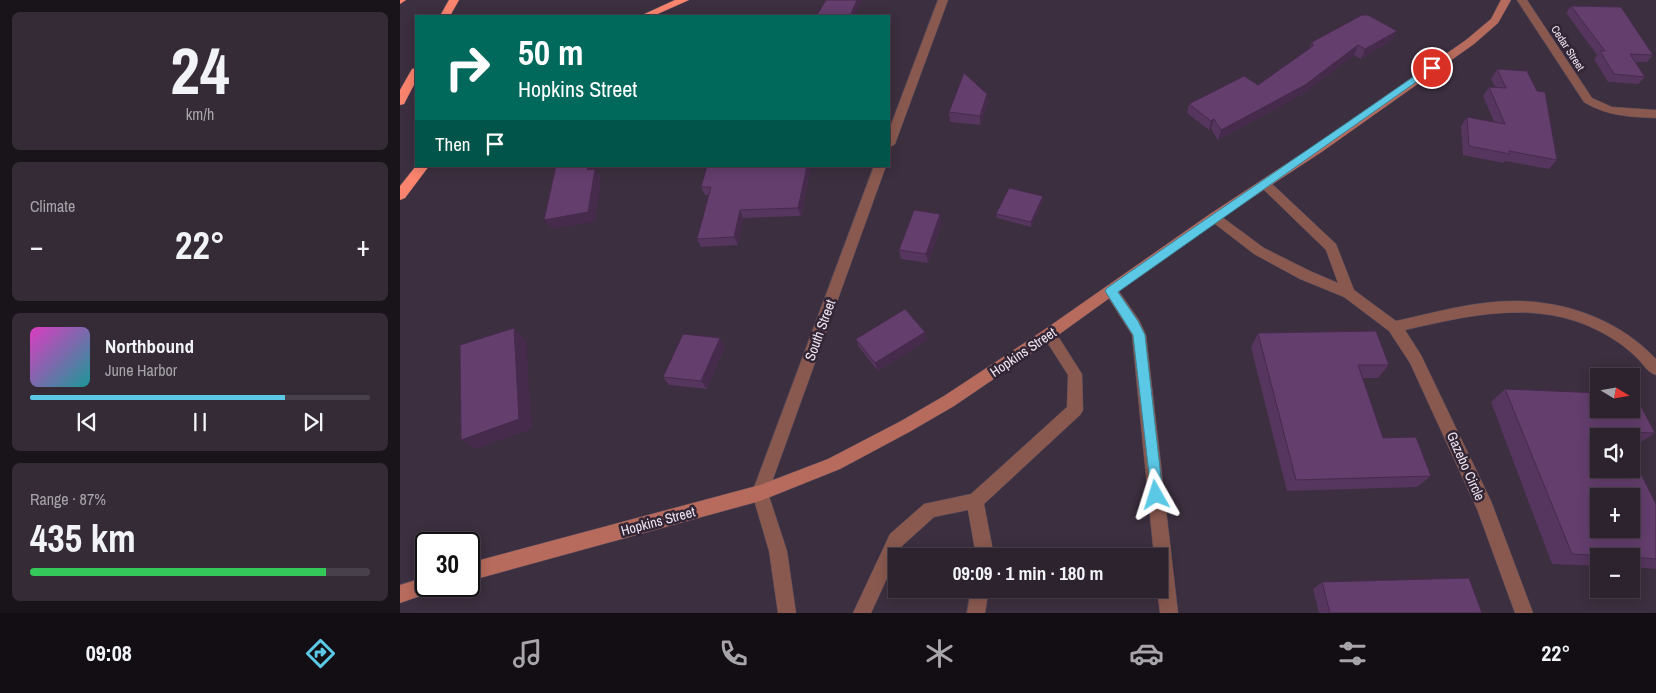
<!DOCTYPE html>
<html lang="en">
<head>
<meta charset="utf-8">
<style>
  body { margin:0; font-family:"Archivo Narrow",sans-serif; background:#352b37; color:#f1f3f6; height:100vh; display:flex; flex-direction:column; font-size:19px; white-space:nowrap }
  * { box-sizing:border-box; margin:0 }
  p { font-size:16px; color:#a7a4aa }
  .icon { flex:none; width:28px; height:28px; fill:none; stroke:currentColor; stroke-width:2; stroke-linecap:round; stroke-linejoin:round }
  .map { position:relative; flex:1; overflow:hidden }
  .panel { display:flex; flex-direction:column; gap:12px; padding:12px; background:#19131a; width:400px }
  .panel>* { flex:none }
  .top-card { position:absolute; left:15px; top:15px; width:475px; height:152px; border-radius:0px; box-shadow:0 2px 12px #0003,0 0 0 1px #48404b; background:#00695c; color:#fff; overflow:hidden }
  .needle { width:32px; rotate:101deg }
  .controls { position:absolute; left:1190px; top:368px; display:grid; gap:10px }
  .controls a { display:grid; place-items:center; width:50px; height:50px; border-radius:0px; background:#2d232f; box-shadow:0 2px 12px #0003,0 0 0 1px #48404b; font-size:25px }
  .speed { position:absolute; left:15px; top:532px; display:flex; gap:10px; font-size:25px; font-weight:700; text-align:center }
  .speed>* { display:grid; place-content:center; width:65px; height:65px; border-radius:50%; background:#2d232f; box-shadow:0 2px 12px #0003,0 0 0 1px #48404b; line-height:1 }
  .speed .limit { border:2px solid #111; border-radius:8px; background:#fff; color:#111 }
  .pin { position:absolute; display:grid; place-items:center; width:42px; height:42px; color:#fff; margin:-21px; border:2px solid #fff; border-radius:50%; box-shadow:0 1px 5px #0007 }
  .me { position:absolute; width:55px; margin:-28px; rotate:354deg; stroke-linejoin:round; filter:drop-shadow(0 0 4px #0008) }
  .turn { display:flex; align-items:center; gap:18px; height:105px; padding:0 20px; font-size:22px }
  .turn .icon { width:65px; height:65px; stroke-width:2.5 }
  .turn b { display:block; font-size:35px; line-height:42px }
  .then { display:flex; align-items:center; height:48px; padding:0 20px; background:#0003; gap:10px; font-size:19px }
  .big { font-size:38px; font-weight:700; line-height:1.1 }
  .panel .tile { flex:1; display:flex; flex-direction:column; justify-content:center; gap:8px; min-width:0; padding:0 18px; border-radius:8px; background:#352b37 }
  .panel .dial { align-items:center; gap:0 }
  .dial b { font-size:65px; line-height:1 }
  .song { display:flex; align-items:center; gap:15px }
  .cover { width:60px; height:60px; border-radius:8px; background:linear-gradient(135deg,hsl(310 70% 55%),hsl(180 70% 35%)) }
  .played { height:5px; border-radius:2px; background:linear-gradient(90deg,#5bc8e6 75%,#48404b 75%) }
  .keys { display:flex; justify-content:space-around; direction:ltr }
  .heat { display:flex; justify-content:space-between; align-items:center; font-size:28px; direction:ltr }
  .charge { height:8px; border-radius:4px; background:linear-gradient(90deg,#34c759 87%,#48404b 0) }
  .trip { position:absolute; left:488px; top:548px; width:280px; height:50px; border-radius:0px; background:#2d232f; box-shadow:0 2px 12px #0003,0 0 0 1px #48404b; font-weight:700; line-height:50px; text-align:center }
  .dock { display:flex; height:80px; justify-content:space-around; align-items:center; background:#120e13; color:#a7a4aa }
  .dock .icon { width:35px; height:35px }
  .dock .current { color:#5bc8e6 }
  .dock b { font-size:22px; color:#f1f3f6 }
  main { display:flex; flex:1; min-height:0 }
  .map>svg:first-child { display:block }
  .lines { fill:none; stroke-linecap:round; stroke-linejoin:round }
  .service-casing { stroke:#594c5c; stroke-width:1 }
  .minor-casing { stroke:#594c5c; stroke-width:1 }
  .secondary-casing { stroke:#594c5c; stroke-width:1 }
  .motorway-casing { stroke:#594c5c; stroke-width:1 }
  .service { fill:#89594f; fill-rule:evenodd }
  .minor { fill:#89594f; fill-rule:evenodd }
  .secondary { fill:#b76b5c; fill-rule:evenodd }
  .motorway { fill:#fa846e; fill-rule:evenodd }
  .wall { fill:#56355e }
  .shaded-wall { fill:#462b4c }
  .building { fill:#643e6d; stroke:#462b4c; fill-rule:evenodd }
  .route { fill:#5bc8e6; stroke:#3b8296 }
  .labels { text-anchor:middle; dominant-baseline:central; stroke-width:5; stroke-linejoin:round; paint-order:stroke }
  .far-street-label { font-size:11px; fill:#f0e7f2; stroke:#322535 }
  .street-label { font-size:14px; fill:#f0e7f2; stroke:#322535 }
</style>
</head>
<body>
<main>
<section class="panel">
<div class="tile dial"><b>24</b><p>km/h</p></div>
<div class="tile"><p>Climate</p>
<div class="heat"><a>−</a><b class="big">22°</b><a>+</a></div>
</div>
<div class="tile">
<div class="song"><i class="cover"></i><div><b>Northbound</b><p>June Harbor</p></div></div>
<div class="played"></div>
<div class="keys"><svg class="icon" aria-label="previous" viewBox="0 0 24 24"><path d="M18 5L8 12l10 7zM5 5v14"/></svg><svg class="icon" aria-label="pause" viewBox="0 0 24 24"><path d="M8 5v14M16 5v14"/></svg><svg class="icon" aria-label="next" viewBox="0 0 24 24"><path d="M6 5l10 7-10 7zM19 5v14"/></svg></div>
</div>
<div class="tile"><p>Range · 87%</p><b class="big">435 km</b><div class="charge"></div></div>
</section>
<div class="map">
<svg width="1256" height="613" viewBox="0 0 1256 613">
  <rect width="100%" height="100%" fill="#3c2f3f"/>
  <g class="lines">
    <g class="service-casing">
      <path id="service" d="M649 328 654 330 682 374 683 410 680 415 584 504 594 556H576L568 510 534 517 502 546 471 613H453L490 534 524 504 571 494 667 407 668 375 642 334 644 330Z
        M360 485 366 487 368 493 387 551 396 613H378L369 551 352 493 354 487Z
        M571 589H589L585 613H567Z"/>
    </g>
    <g class="minor-casing">
      <path id="minor" d="M538 0H548L495 144 489 148V130Z
        M1117 0H1127L1192 98 1212 107 1256 110V118C1231 117 1206 116 1184 102Z
        M474 166H486L368 493 366 499 360 501 354 499 352 493Z
        M865 180 869 181 936 244 954 290 996 321C1028 314 1060 305 1093 302 1152 296 1215 315 1256 359V375C1247 372 1243 364 1237 358 1226 347 1213 338 1199 331 1137 299 1070 315 1005 330L1021 355 1091 501 1133 613H1115L1077 509 1010 363 989 331 944 297 900 279 854 254 810 220 808 217 810 214H818L864 248 910 271 938 283 926 250 861 187 859 184 861 181Z
        M711 286 716 287 739 320 746 335 778 613H760L757 589 759 556H754L732 335 704 291 706 287Z"/>
    </g>
    <g class="secondary-casing">
      <path id="secondary" d="M1101 0H1111L1098 23 1074 44 923 151 818 220 654 338 554 406 511 431 440 469 360 501 69 581V563L360 485 428 459 501 421 544 396 644 330 810 214 915 145 1066 40 1091 19Z
        M26 577V586H35L32 592 0 603V585Z"/>
    </g>
    <g class="motorway-casing">
      <path id="motorway" d="M0 0H6L0 4Z
        M49 0H59L50 16H40Z
        M275 0H289L253 16H240Z
        M16 68V81L4 104 0 105V90L12 69Z
        M16 166H29L5 198 0 200V186Z"/>
    </g>
    <use href="#service" class="service"/>
    <use href="#minor" class="minor"/>
    <use href="#secondary" class="secondary"/>
    <use href="#motorway" class="motorway"/>
  </g>
  <path class="wall" d="M1171 6 1253 55 1247 62H1235L1245 77 1238 84 1208 82 1194 59 1197 55 1166 13Z
    M992 40 961 59 954 55 901 95 818 140 811 129 809 130 787 113 789 104 858 85 909 49 912 42Z
    M1097 69 1157 160 1149 169 1105 161 1103 163 1063 155 1061 126 1067 117 1094 122 1083 96 1089 87H1095L1091 79Z
    M587 94 588 103 580 125 550 122 549 112Z
    M411 166 401 216 343 218 338 245 301 247 297 239 309 195H305L301 187Z
    M643 201 631 227 597 218 596 214Z
    M542 223 528 263 501 259 499 250Z
    M525 332 527 340 478 371 459 347 456 339Z
    M858 333 989 365 978 378H963L983 438 1031 476 1017 487 887 491 851 347Z
    M325 346 307 389 269 385 263 377Z
    M1105 389 1255 433 1235 446 1231 445V436H1199L1256 504V569L1231 567V556H1199V566L1152 564 1091 402Z
    M922 582 1082 613H919L913 589Z"/>
  <path class="shaded-wall" d="M457 0H462L455 16H450Z
    M997 31 992 40 961 59 965 49Z
    M958 45 954 55 901 95 818 140 821 130Z
    M587 94 588 103 580 125V116Z
    M814 119 811 129 809 130 811 121Z
    M188 166H196L193 179 187 170Z
    M407 166H411L401 216 398 208Z
    M195 169 201 178 195 222 151 229 144 220Z
    M643 196V201L631 227V222Z
    M340 210 343 218 338 245 334 237Z
    M540 214 542 223 528 263 526 254Z
    M114 328 126 340 132 429 76 449 61 440Z
    M525 332 527 340 478 371 475 363Z
    M320 338 325 346 307 389 301 381Z"/>
  <path class="building" d="M426 0H457L450 16H406L407 15H417Z
    M1171 6 1221 7 1253 55 1230 54 1245 77 1214 74 1200 51H1205Z
    M962 15H968L997 31 965 49 958 45 905 85 821 130 814 119 811 121 789 104 844 76 858 85 913 46 912 42Z
    M1097 69 1127 71 1137 91 1145 92 1157 160 1109 151 1110 154 1069 146 1067 117 1105 124 1089 87 1106 88Z
    M564 73 587 94 580 116 549 112Z
    M156 166H188L187 170 195 169 188 212 144 220Z
    M307 166H407L398 208 340 210 334 237 297 239 311 187H301Z
    M609 188 643 196 631 222 596 214Z
    M514 210 540 214 526 254 499 250Z
    M505 309 525 332 475 363 456 339Z
    M114 328 119 419 61 440 60 345Z
    M976 331 989 365H958L983 438 1016 437 1031 476 896 480 858 333Z
    M283 334 320 338 301 381 263 377Z
    M1105 389 1199 393V409H1231V395H1235L1255 433 1221 432 1223 436H1199V469H1231V454L1256 504V559L1231 557V556H1209L1172 554ZM1199 496H1231V529H1199Z
    M1069 578 1082 613H930L922 582Z"/>
  <path class="route" d="M1029 66 1036 68 718 292 738 321 745 335 763 495 761 500 756 502 752 500 733 335 707 294 705 291 707 288C813 213 922 141 1029 66Z"/>
  <g class="labels">
    <g class="far-street-label">
      <text transform="translate(1168 48) rotate(57)">Cedar Street</text>
    </g>
    <g class="street-label">
      <text transform="translate(420 330) rotate(-70)">South Street</text>
      <text transform="translate(623 352) rotate(-34)">Hopkins Street</text>
      <text transform="translate(1066 466) rotate(66)">Gazebo Circle</text>
      <text transform="translate(258 521) rotate(-15)">Hopkins Street</text>
    </g>
  </g>
</svg>
<div class="controls">
<a><svg class="needle" viewBox="-14 -14 28 28"><path d="M0-13l5 13h-10z" fill="#e53935"/><path d="M0 13l5-13h-10z" fill="#a7a4aa"/></svg></a>
<a><svg class="icon" aria-label="sound" viewBox="0 0 24 24"><path d="M4 9h4l5-4v14l-5-4H4zM17 9q2 3 0 6"/></svg></a>
<a>+</a>
<a>−</a>
</div>
<div class="speed"><div class="limit">30</div></div>
<div class="pin" style="left:1032px;top:68px;background:#d93025"><svg class="icon" aria-label="arrive" viewBox="0 0 24 24"><path d="M6 21V4h12l-3 4 3 4H6"/></svg></div>
<svg class="me" style="left:756px;top:495px" viewBox="-20 -20 40 40"><path d="M0-17L14 15 0 8-14 15z" fill="#5bc8e6" stroke="#fff" stroke-width="4"/></svg>
<div class="trip">09:09 · 1 min · 180 m</div>
<div class="top-card">
<div class="turn"><svg class="icon" aria-label="right" viewBox="0 0 24 24"><path d="M7 20v-9h11M14 6l5 5-5 5"/></svg><div><b>50 m</b>Hopkins Street</div></div>
<div class="then">Then<svg class="icon" aria-label="arrive" viewBox="0 0 24 24"><path d="M6 21V4h12l-3 4 3 4H6"/></svg></div>
</div>
</div>
</main>
<nav class="dock">
<b>09:08</b>
<svg class="icon current" aria-label="directions" viewBox="0 0 24 24"><path d="M12 3l9 9-9 9-9-9zM9 14v-3h6M13 9l2 2-2 2"/></svg>
<svg class="icon" aria-label="music" viewBox="0 0 24 24"><path d="M9 18V5l10-2v13"/><circle cx="6" cy="18" r="3"/><circle cx="16" cy="16" r="3"/></svg>
<svg class="icon" aria-label="phone" viewBox="0 0 24 24"><path d="M5 4h4l2 5-3 2q2 4 5 5l2-3 5 2v4C11 20 4 13 5 4z"/></svg>
<svg class="icon" aria-label="climate" viewBox="0 0 24 24"><path d="M12 3v18M4 7l16 10M4 17L20 7"/></svg>
<svg class="icon" aria-label="car" viewBox="0 0 24 24"><path d="M5 17H2v-5l4-1 3-4h7l3 4 3 1v5h-3M9 17h6M6 11h13"/><circle cx="7" cy="17" r="2"/><circle cx="17" cy="17" r="2"/></svg>
<svg class="icon" aria-label="filters" viewBox="0 0 24 24"><path d="M4 7h16M4 17h16"/><circle cx="9" cy="7" r="2"/><circle cx="15" cy="17" r="2"/></svg>
<b>22°</b>
</nav>
</body>
</html>
